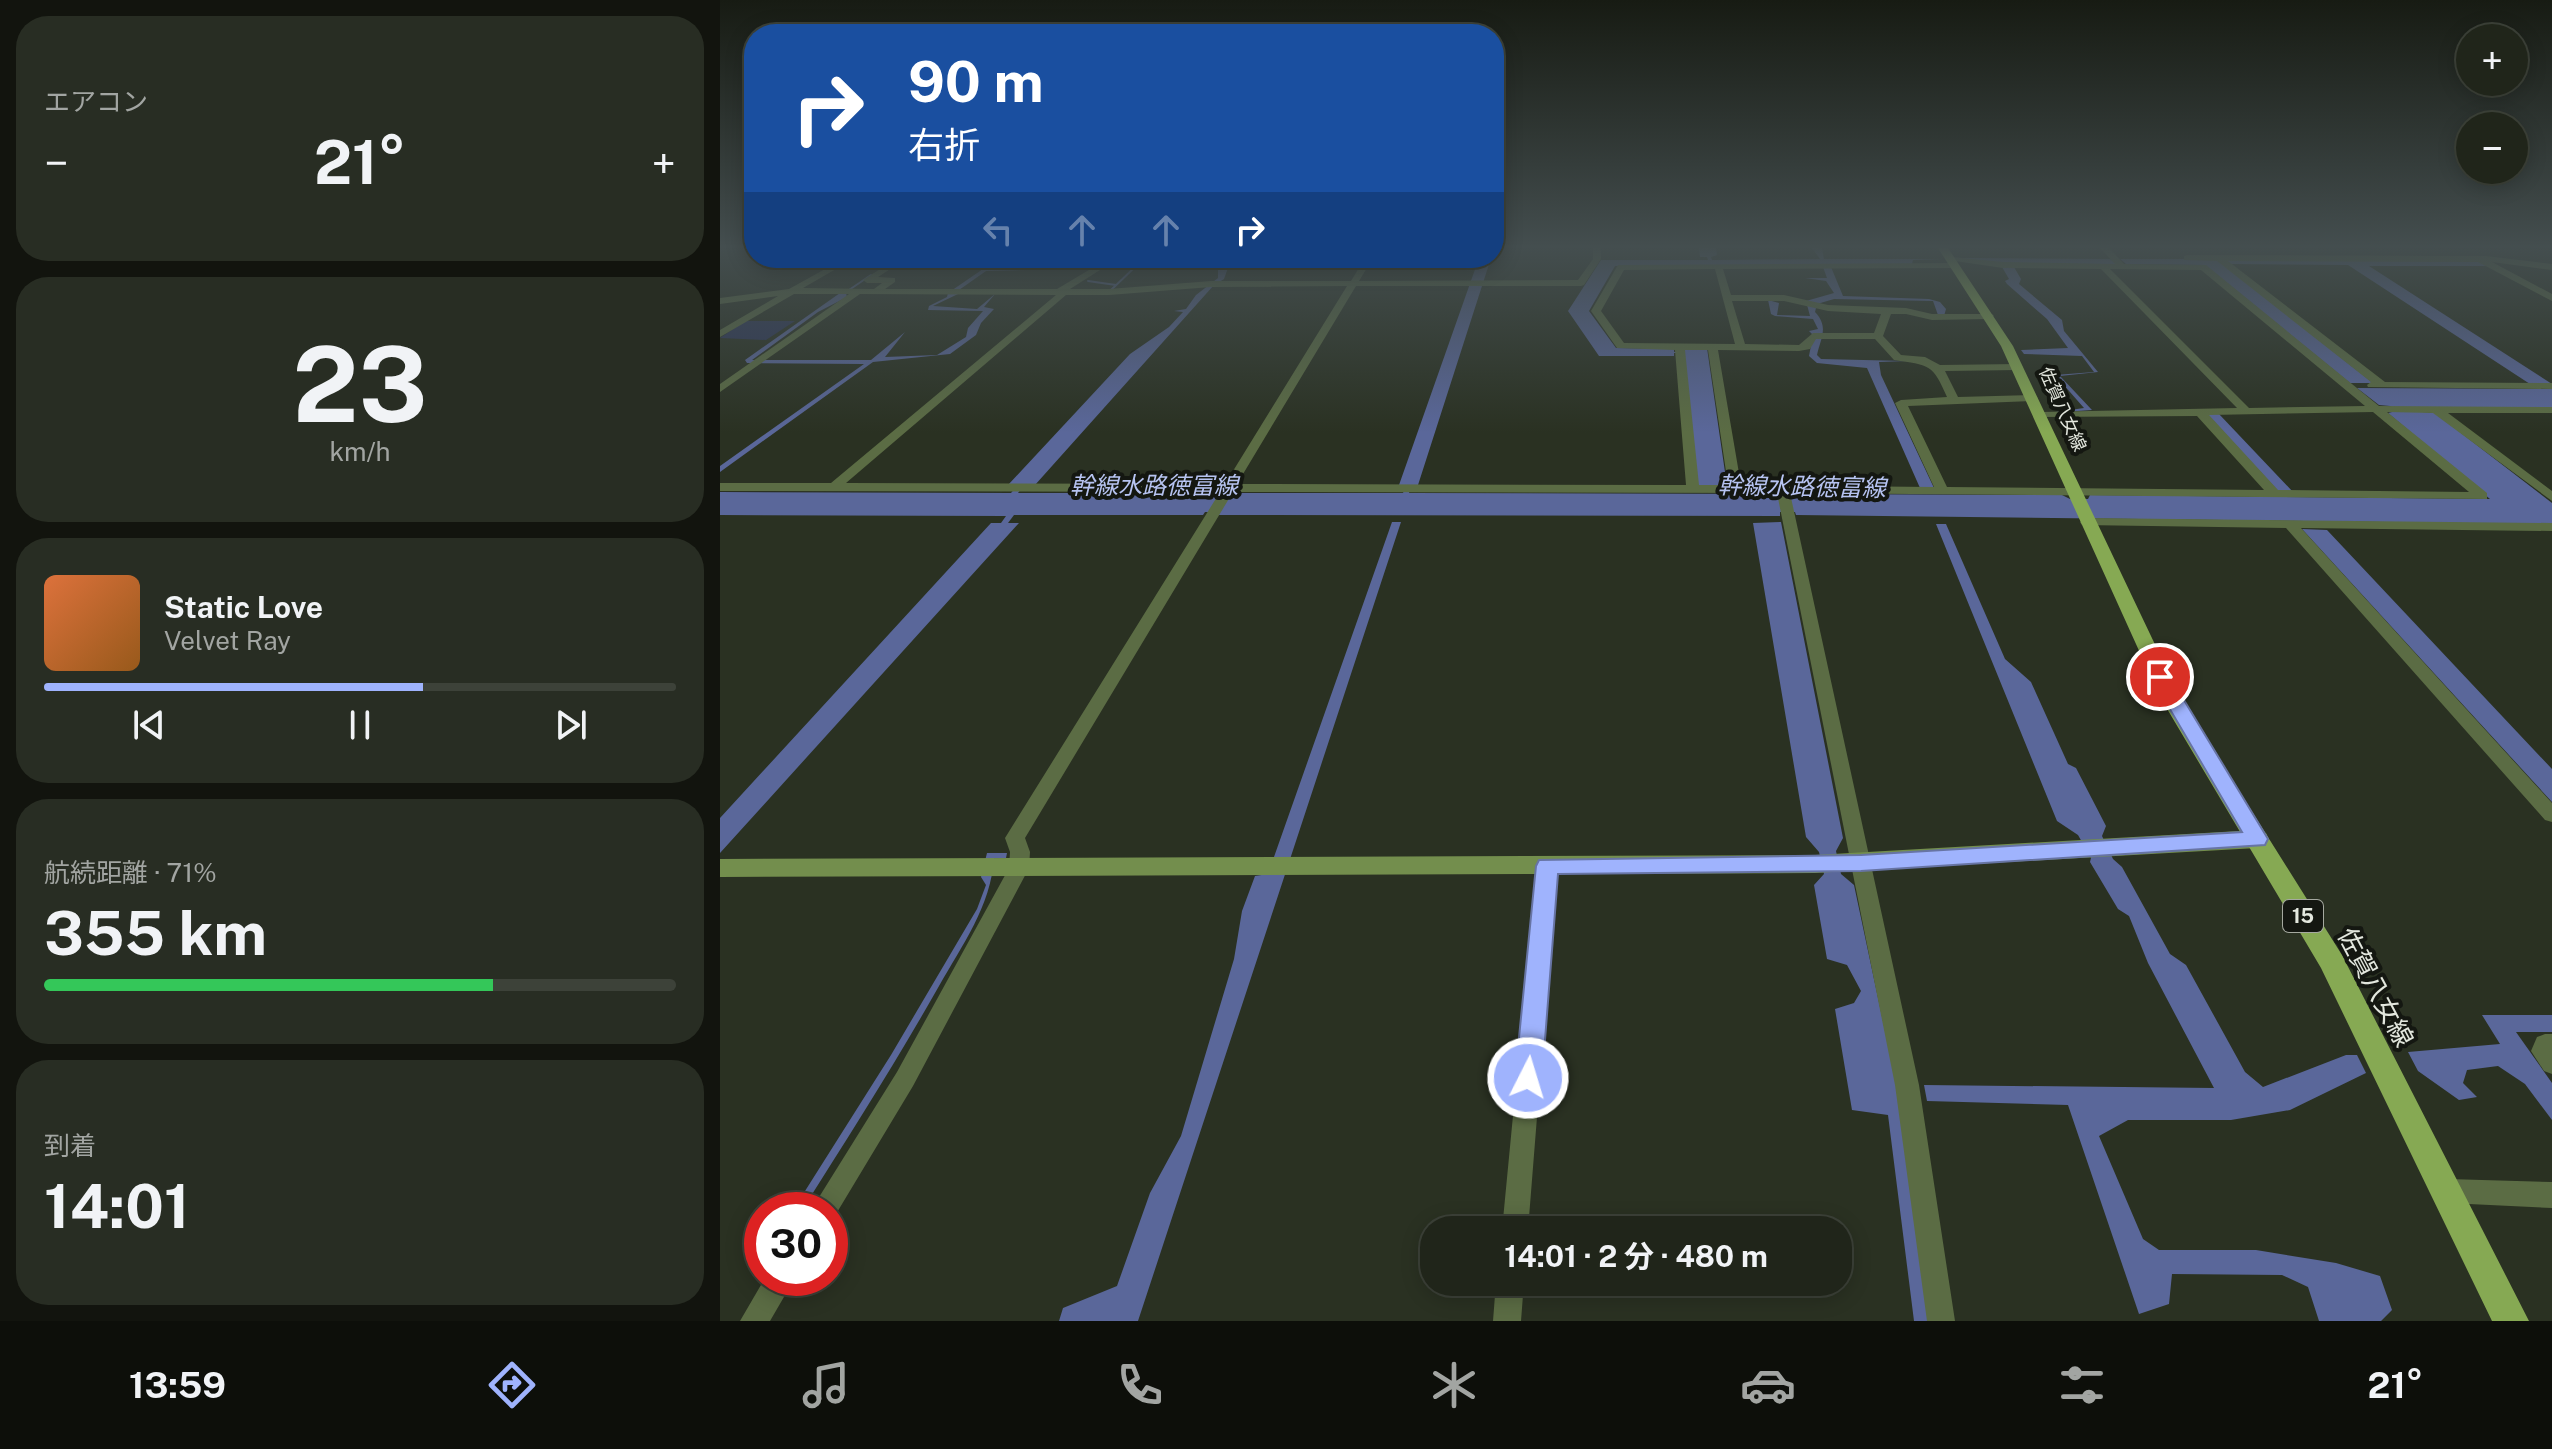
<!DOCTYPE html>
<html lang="ja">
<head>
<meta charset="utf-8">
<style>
  body { margin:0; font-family:"Public Sans","Noto Sans JP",sans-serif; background:#282d23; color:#f1f3f6; height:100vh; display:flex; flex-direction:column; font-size:30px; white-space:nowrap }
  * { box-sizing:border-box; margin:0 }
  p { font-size:26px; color:#a2a5a2 }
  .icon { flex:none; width:44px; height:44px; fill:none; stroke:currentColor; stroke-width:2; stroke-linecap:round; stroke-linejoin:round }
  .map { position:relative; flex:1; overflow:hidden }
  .panel { display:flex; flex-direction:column; gap:16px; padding:16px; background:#12140e; width:720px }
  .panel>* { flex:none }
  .banner { position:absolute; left:24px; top:24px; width:760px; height:244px; border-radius:32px; box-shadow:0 4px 20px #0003,0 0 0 2px #3d4239; background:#1a4fa0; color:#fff; overflow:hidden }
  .buttons { position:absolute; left:1736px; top:24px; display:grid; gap:16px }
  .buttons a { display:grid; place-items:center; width:72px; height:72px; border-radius:50%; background:#20251a; box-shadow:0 4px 20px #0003,0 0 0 2px #3d4239; font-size:40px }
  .speed { position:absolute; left:24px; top:1192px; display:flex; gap:16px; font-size:40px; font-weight:700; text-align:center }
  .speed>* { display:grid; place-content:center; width:104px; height:104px; border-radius:50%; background:#20251a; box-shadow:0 4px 20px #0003,0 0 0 2px #3d4239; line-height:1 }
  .speed .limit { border:12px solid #d22; background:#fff; color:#111 }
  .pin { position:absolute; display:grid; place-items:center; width:68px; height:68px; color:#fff; margin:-34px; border:4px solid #fff; border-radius:50%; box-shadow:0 2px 8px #0007 }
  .me { position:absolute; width:88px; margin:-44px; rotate:5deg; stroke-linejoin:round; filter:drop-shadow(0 0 6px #0008) }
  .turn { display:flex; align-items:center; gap:28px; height:168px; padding:0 32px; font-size:36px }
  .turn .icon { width:104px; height:104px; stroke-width:2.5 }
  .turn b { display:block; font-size:56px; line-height:68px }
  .lanes { display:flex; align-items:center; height:76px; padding:0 32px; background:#0003; justify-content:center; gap:40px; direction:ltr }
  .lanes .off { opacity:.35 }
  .big { font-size:60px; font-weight:700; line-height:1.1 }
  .panel .widget { flex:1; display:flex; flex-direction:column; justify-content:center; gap:12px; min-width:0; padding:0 28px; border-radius:32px; background:#282d23 }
  .panel .dial { align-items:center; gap:0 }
  .dial b { font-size:104px; line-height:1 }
  .song { display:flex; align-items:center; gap:24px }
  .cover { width:96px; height:96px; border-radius:12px; background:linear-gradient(135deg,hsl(20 70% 55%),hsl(30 70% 35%)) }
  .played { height:8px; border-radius:4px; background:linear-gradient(90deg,#9fb3fd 60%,#3d4239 60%) }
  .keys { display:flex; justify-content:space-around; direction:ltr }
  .heat { display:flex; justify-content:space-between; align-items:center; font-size:44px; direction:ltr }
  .charge { height:12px; border-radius:6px; background:linear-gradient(90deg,#34c759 71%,#3d4239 0) }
  .trip { position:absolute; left:700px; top:1216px; width:432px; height:80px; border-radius:32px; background:#20251a; box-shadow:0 4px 20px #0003,0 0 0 2px #3d4239; font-weight:700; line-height:80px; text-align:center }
  .menu { display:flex; height:128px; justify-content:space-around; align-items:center; background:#0d0f0a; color:#a2a5a2 }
  .menu .icon { width:56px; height:56px }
  .menu .on { color:#9fb3fd }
  .menu b { font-size:36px; color:#f1f3f6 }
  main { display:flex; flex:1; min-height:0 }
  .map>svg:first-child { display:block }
  .green { fill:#2d3659 }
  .water { fill:#5a679a }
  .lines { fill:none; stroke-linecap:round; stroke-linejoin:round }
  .stream { stroke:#5a679a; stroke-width:2 }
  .street { fill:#5b6c44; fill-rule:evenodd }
  .secondary { fill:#738e4d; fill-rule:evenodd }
  .primary { fill:#86a953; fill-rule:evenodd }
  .route { fill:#9fb3fd; stroke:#6774a4; stroke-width:2 }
  .labels { text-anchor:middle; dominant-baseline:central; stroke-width:8; stroke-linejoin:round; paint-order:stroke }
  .far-street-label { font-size:18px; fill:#e3e7de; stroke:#141711 }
  .shield { fill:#141711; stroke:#a5a9a0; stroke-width:2 }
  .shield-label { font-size:20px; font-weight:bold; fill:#e3e7de }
  .water-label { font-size:24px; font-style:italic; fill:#b6c3f1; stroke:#141711 }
  .near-street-label { font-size:26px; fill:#e3e7de; stroke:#141711 }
</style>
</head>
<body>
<main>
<section class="panel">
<div class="widget"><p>エアコン</p>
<div class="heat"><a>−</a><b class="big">21°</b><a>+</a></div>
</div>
<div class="widget dial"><b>23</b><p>km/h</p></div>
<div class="widget">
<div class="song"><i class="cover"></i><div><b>Static Love</b><p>Velvet Ray</p></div></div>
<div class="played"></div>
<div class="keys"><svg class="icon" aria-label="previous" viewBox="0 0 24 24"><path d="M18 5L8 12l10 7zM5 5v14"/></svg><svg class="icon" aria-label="pause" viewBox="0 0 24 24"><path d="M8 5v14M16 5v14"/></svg><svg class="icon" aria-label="next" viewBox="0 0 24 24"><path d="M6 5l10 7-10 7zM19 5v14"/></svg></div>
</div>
<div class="widget"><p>航続距離 · 71%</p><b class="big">355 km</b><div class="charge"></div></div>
<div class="widget"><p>到着</p><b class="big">14:01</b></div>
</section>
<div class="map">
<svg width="1832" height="1321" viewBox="0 0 1832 1321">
  <rect width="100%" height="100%" fill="#2a3122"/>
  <path class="green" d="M25 321H75L46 340 0 338Z"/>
  <path class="water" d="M979 248H996L997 255 991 257 992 260 1100 259 1092 248H1102L1104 259H1224L1193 260 1192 264 895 266 869 311 896 348 954 349V352L963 351 964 348H987L1007 486H977L964 353H954V356H879L848 311 881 260H988L987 257H980Z
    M279 258H285L272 268 389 266 400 258 394 266 509 264 516 258H520L518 262 521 263 632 264 637 263V258L645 259 639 266 523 264 508 268 504 279 494 285 315 485H304L298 493H683L686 486 679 485 759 258H771L698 485 691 486 689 493 1056 494 1057 497 1071 498 1072 494 1342 495 1350 499H1368L1370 495 1770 499 1668 413 1676 411 1670 406 1659 405 1637 388 1832 389V407H1695L1702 412 1715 413 1832 503V524L1076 515 1075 512H1060V516L496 515 497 512H485L483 515H294L288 523H299L0 853V818L271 523H281L286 516 0 515V492L291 493 298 485H288L410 354 449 327 463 312 454 311 466 309 476 295 498 278V267L487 266 266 271 239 290 238 294 213 306 257 309 275 294 264 307 274 309 261 323 256 335 230 354 153 362 0 472V466L144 364 27 363 25 360 120 293H126L127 297 98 312 32 360H151L185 332 165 357 217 355 246 337 248 328 263 311 208 310 209 306 227 297 228 293Z
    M1240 258 1390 259 1396 264 1294 267 1301 279 1299 284 1342 320 1344 331 1378 372 1340 376 1372 410 1329 413 1364 408 1335 375 1374 372 1362 356 1304 354 1301 350 1348 348 1327 319 1287 284 1285 281 1289 279 1282 267Z
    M1400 259H1496L1653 383H1630L1485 265 1406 264Z
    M1504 259 1756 260 1766 266H1649L1832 384H1810L1628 265 1511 264Z
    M1103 267H1111L1123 296 1209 299 1220 302 1226 309 1224 316 1218 315 1213 301 1114 299 1097 304 1095 312C1109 327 1101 337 1097 355L1101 359 1186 361 1159 362 1161 375 1214 488H1200L1147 368 1097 363 1089 356 1093 335 1089 331 1098 329 1093 319 1055 316 1051 314 1048 300 1059 303 1057 315 1090 316 1086 301 1114 293 1106 281 1085 278H1107Z
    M1487 414H1499L1573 492H1559Z
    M672 522H681L418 1321H339L343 1308 397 1286 430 1193 461 1136 514 959 522 911 535 876 548 874Z
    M1061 522 1123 838 1116 851 1121 874 1134 885 1178 1092 1212 1321H1194L1168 1115 1132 1110 1115 1009 1134 1003 1141 991 1127 965 1107 959 1094 885 1104 874 1099 852 1086 837 1033 523Z
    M1216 524H1226L1285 659 1311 682 1348 764 1356 768 1386 826 1382 836 1393 859 1402 867 1450 954 1466 965 1525 1072 1543 1087 1626 1055H1637L1646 1073 1570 1110 1511 1120H1408L1379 1136 1423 1239 1439 1250H1536L1616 1263 1660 1276 1672 1310 1661 1321H1599L1588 1287 1562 1275 1452 1274 1449 1304 1419 1314 1348 1105 1207 1101 1204 1085 1494 1088 1428 963 1409 916 1398 909 1370 862 1371 858 1358 835 1337 821Z
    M1582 529 1607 530 1832 769V802Z
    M267 853H287L286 858H274C271 906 242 945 219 986 176 1062 129 1136 82 1210H73L171 1055 257 909 266 885 261 877Z
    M1762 1015H1832V1032H1796L1832 1083V1120L1805 1084 1778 1066 1747 1070 1743 1083 1757 1097 1739 1100 1698 1071 1688 1052 1780 1044Z"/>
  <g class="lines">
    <path class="stream" d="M368 281 396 285
      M129 290 151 275
      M391 290 415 267"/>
    <path class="street" d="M873 248H881V259L864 285 861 286H636L517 484 966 485 955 350 897 348 871 311 898 265 1235 263 1239 266 1238 268 1003 269 1011 295H1064L1108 305 1186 308 1212 314H1272L1274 316 1269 319 1212 320 1186 314H1171L1163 336 1181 355 1205 357 1220 365 1298 364 1303 367 1298 370 1225 371 1238 397 1312 395 1318 398 1312 401 1188 406 1227 487 1544 490 1477 416 1317 417V413L1321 412 1517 408 1381 269 1283 268 1228 260 1232 257 1283 262 1395 264 1380 248H1389L1404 264 1486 265 1659 406 1832 407V413H1728L1832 491V501L1713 413 1667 412 1767 493V499L1070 493 1199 1085 1235 1321H1207L1175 1085 1057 493 513 492 305 838 310 852 309 868 193 1086 113 1219 110 1220V1210H91L177 1072 289 868 290 852 285 838 500 492 0 491V483H111L336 295 140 294 0 392V384L129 294H74L0 337V330L58 296 0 304V298L69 289 125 258H135L83 288 154 289 162 283H147L143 280 168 264 156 262V258L181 262 158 277 175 278V282L165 289H337L389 258H399L350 289H389L491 281H631L645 258H653L639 281 858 280 873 259ZM995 269 1015 344 904 343 881 311 904 270ZM1390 269 1481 270 1645 406 1529 408ZM627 286 505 484 126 483 346 295H389L491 287ZM1012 301H1064L1108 311 1161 314 1154 333H1093L1079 345 1025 344ZM1096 339H1155L1174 360C1209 365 1213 364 1227 397L1181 400 1175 403 1214 487 1021 485 998 350 1079 351 1090 349ZM965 350H988L1008 485H979ZM1653 412 1749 492 1558 490 1489 415Z
      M1467 255 1766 256 1832 264V270L1772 262 1832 294V301L1758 262 1508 261 1665 382 1832 383V389L1648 387 1647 385 1651 382 1497 261 1464 260V256Z
      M1367 518 1832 523V531L1581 528 1832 803V822L1825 820 1566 528 1362 525 1360 522Z
      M827 859 834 861 837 866 808 1230H782L817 866 820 861Z
      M1825 1034H1832V1074L1824 1071 1811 1051 1817 1037Z
      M1728 1179 1832 1182V1208L1728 1203 1719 1200 1715 1191 1719 1182Z
      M45 1278H75L50 1321H20Z
      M776 1282H804L801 1321H773Z"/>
    <path class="secondary" d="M1537 830 1546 833 1549 839 1546 845 1537 848 1095 873 0 877V859L1095 855Z"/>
    <path class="primary" d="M1218 248H1228L1293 346 1460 697 1622 955 1809 1321H1772L1601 968 1440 697 1281 346Z"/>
  </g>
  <linearGradient id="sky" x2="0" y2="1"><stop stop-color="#171b13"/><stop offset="0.57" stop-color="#444e4f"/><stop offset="1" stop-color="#444e4f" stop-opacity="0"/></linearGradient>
  <rect width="1832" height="433" fill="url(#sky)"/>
  <path class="route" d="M1440 671 1450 677 1545 834 1548 839 1545 845 1141 871 838 874 822 1078 818 1087 808 1090 799 1087 795 1078 816 866 819 860 1141 855 1522 832 1431 677Z"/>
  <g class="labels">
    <g class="far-street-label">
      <text transform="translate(1343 409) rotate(66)">佐賀八女線</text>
    </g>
    <rect class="shield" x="1563" y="900" width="40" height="32" rx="6"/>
    <g class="shield-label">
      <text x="1583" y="916">15</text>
    </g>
    <g class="water-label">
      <text x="434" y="485">幹線水路徳富線</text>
      <text transform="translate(1082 486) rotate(1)">幹線水路徳富線</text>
    </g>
    <g class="near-street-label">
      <text transform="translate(1656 987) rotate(62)">佐賀八女線</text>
    </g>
  </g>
</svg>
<div class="buttons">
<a>+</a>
<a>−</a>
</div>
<div class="speed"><div class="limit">30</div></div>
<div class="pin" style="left:1440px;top:677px;background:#d93025"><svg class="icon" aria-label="arrive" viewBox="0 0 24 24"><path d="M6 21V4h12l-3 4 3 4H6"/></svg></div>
<svg class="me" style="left:808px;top:1078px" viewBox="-20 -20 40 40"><circle r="17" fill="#9fb3fd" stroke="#fff" stroke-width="3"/><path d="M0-11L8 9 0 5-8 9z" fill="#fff"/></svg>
<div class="trip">14:01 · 2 分 · 480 m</div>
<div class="banner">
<div class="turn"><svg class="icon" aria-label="right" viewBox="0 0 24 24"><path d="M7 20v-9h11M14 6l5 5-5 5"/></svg><div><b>90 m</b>右折</div></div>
<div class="lanes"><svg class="icon off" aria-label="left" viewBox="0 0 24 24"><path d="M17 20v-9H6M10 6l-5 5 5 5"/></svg><svg class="icon off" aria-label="ahead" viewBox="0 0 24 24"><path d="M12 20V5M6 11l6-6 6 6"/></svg><svg class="icon off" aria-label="ahead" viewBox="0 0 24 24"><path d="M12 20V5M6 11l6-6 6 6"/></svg><svg class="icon" aria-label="right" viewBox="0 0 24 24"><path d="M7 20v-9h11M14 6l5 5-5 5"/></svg></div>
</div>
</div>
</main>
<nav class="menu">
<b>13:59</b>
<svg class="icon on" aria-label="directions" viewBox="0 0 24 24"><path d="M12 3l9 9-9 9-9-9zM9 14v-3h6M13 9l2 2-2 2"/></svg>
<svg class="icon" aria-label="music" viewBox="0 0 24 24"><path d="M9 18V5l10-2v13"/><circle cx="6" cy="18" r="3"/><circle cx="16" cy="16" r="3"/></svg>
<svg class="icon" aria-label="phone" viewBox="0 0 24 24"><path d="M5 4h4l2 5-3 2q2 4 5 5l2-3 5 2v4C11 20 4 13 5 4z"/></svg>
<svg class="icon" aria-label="climate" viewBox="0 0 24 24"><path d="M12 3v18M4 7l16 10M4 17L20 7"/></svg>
<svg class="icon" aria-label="car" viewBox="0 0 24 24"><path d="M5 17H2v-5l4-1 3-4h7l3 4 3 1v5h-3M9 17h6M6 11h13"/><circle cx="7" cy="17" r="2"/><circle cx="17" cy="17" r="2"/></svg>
<svg class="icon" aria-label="filters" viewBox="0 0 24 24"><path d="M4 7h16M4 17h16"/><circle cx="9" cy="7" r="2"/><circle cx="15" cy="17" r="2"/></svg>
<b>21°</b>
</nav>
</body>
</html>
